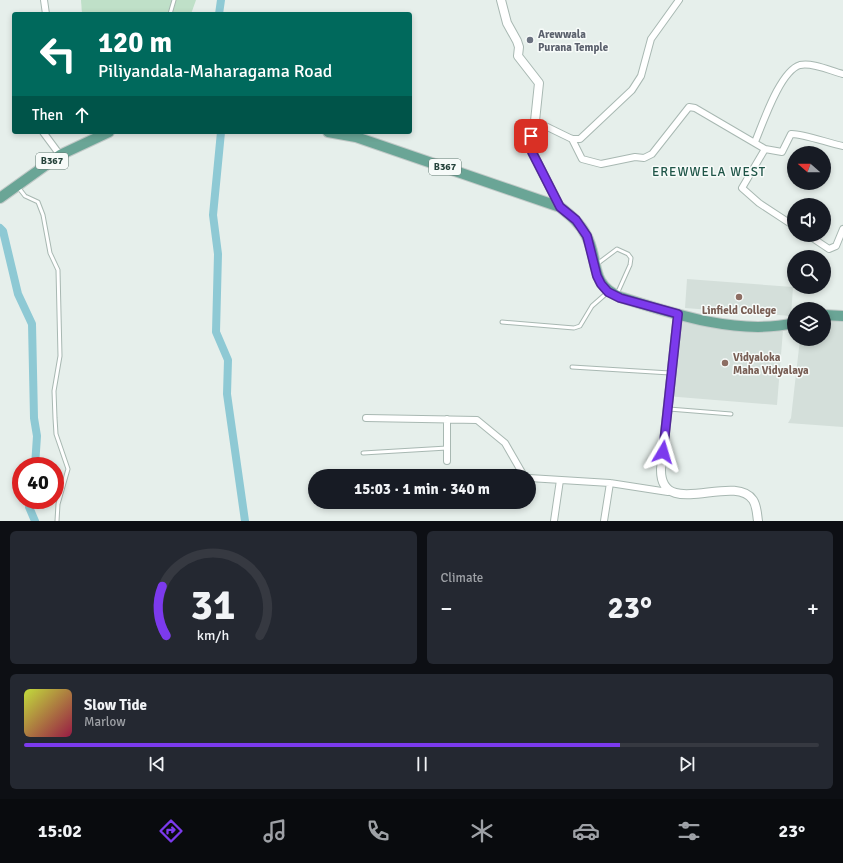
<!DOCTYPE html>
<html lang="en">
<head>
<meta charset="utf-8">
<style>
  body { margin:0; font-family:Signika,sans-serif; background:#242831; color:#f1f3f6; height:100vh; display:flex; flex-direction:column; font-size:15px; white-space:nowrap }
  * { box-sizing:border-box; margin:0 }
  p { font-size:13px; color:#9ea1a6 }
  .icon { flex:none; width:22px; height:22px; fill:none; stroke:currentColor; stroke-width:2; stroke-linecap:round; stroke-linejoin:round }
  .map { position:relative; height:521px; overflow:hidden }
  .sheet { display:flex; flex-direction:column; gap:10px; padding:10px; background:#0d0f14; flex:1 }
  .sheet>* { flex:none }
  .guide { position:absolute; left:12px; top:12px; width:400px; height:122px; border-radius:4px; box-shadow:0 2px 6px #0003; background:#00695c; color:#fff; overflow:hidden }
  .needle { width:26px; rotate:290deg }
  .controls { position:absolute; left:787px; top:146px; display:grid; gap:8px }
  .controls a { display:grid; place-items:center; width:44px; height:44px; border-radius:50%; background:#171b24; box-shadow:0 2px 6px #0003; font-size:20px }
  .speed { position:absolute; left:12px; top:457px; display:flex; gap:8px; font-size:20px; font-weight:700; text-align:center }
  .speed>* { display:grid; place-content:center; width:52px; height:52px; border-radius:50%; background:#171b24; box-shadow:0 2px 6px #0003; line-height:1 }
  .speed .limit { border:6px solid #d22; background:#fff; color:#111 }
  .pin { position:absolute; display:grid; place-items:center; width:34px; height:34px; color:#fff; margin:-17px; border-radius:8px; box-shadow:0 2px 6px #0006 }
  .me { position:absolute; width:44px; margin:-22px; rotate:7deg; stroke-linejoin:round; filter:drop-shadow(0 0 3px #0008) }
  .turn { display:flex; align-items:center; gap:14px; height:84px; padding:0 20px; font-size:18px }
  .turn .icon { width:52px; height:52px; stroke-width:2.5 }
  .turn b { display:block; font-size:28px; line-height:34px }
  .then { display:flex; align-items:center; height:38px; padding:0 20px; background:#0003; gap:8px; font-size:15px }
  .big { font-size:30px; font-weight:700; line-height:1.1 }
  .sheet .tile { flex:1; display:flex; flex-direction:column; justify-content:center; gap:6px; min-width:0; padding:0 14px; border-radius:6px; background:#242831 }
  .sheet .dial { align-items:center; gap:0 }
  .dial svg { height:104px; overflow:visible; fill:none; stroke:#363941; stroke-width:7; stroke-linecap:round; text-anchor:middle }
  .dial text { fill:#f1f3f6; stroke:none }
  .song { display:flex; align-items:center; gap:12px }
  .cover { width:48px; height:48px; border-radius:6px; background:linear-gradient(135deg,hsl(70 70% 55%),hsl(340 70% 35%)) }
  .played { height:4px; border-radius:2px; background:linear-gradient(90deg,#7c3aed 75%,#363941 75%) }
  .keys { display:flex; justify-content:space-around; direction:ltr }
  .heat { display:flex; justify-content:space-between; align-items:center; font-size:22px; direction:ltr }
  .sheet .tiles { flex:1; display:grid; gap:10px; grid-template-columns:1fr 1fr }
  .tile:last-child { grid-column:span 2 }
  .trip { position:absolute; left:308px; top:469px; width:228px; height:40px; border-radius:20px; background:#171b24; box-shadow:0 2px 6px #0003; font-weight:700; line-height:40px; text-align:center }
  .menu { display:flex; height:64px; justify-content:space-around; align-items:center; background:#090b0e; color:#9ea1a6 }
  .menu .icon { width:28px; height:28px }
  .menu .current { color:#7c3aed }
  .menu b { font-size:18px; color:#f1f3f6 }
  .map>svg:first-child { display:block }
  .built { fill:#d4dfda }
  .green { fill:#bfe0c8 }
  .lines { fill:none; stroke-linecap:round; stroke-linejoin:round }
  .canal { stroke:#8ec9d4; stroke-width:8 }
  .service-casing { stroke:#a8b8b2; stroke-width:5 }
  .minor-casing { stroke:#a8b8b2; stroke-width:8 }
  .tertiary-casing { stroke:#a8b8b2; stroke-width:10 }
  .primary-casing { stroke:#c2cac8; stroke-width:12 }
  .service { stroke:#fff; stroke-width:3 }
  .minor { stroke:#fff; stroke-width:6 }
  .tertiary { stroke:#fff; stroke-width:8 }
  .primary { stroke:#6aa596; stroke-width:10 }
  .route-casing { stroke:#51269a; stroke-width:10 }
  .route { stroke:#7c3aed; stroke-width:7 }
  .worship-dot { fill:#6b7280; stroke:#f7fbf9; stroke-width:1.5 }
  .education-dot { fill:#8d6e63; stroke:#f7fbf9; stroke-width:1.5 }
  .labels { text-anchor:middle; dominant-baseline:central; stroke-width:3; stroke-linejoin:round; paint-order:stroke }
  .shield { fill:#f7fbf9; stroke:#637a73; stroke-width:1 }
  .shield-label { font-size:10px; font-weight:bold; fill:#24423a }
  .worship-label { font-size:11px; font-weight:bold; fill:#5b616d; stroke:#f7fbf9; text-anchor:start }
  .education-label { font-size:11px; font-weight:bold; fill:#785e54; stroke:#f7fbf9 }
  .quarter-label { font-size:13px; letter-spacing:1px; fill:#1f5548; stroke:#f7fbf9 }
</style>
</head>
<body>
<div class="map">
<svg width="843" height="521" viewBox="0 0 843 521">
  <rect width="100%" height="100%" fill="#e6efeb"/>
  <path class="built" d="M687 279 793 287 791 316 685 308Z
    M673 317 783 330 777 405 666 396Z
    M824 320 843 322V427L788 423 791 418 800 339H824Z"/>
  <path class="green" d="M81 0H196L191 14H82Z"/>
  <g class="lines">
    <path class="canal" d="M219 14 221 0
      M221 132 213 215 218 254 216 332 228 360 227 394 245 521
      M0 228 3 231 18 294 32 324 34 418 37 436 35 466
      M30 500 29 507 35 521"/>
    <g class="service-casing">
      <path id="service" d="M170 14 174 0
        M18 187 25 196 38 202 43 215 50 253 58 270 60 356 54 391 55 418 56 434 68 469 58 504 57 521
        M597 264 617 249 628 254 631 258 630 265 617 294
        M502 322 574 328 580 326 592 306 608 292
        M572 367 670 373
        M669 409 731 414
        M363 453 447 448"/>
    </g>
    <g class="minor-casing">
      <path id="minor" d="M44 0 46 14
        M535 121 572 139H580L632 90 641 76 651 39 679 0
        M43 132 60 155
        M572 139 582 159 601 164 635 157 644 158 652 154 689 107 695 108 765 149 782 152 791 134C801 133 831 144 843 146
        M755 142C763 123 780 71 800 65 812 62 831 71 843 74
        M765 149 742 188 759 203 794 226
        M808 235 829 249 836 246 843 229
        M366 418 477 420 505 443 524 476
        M447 461V419
        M529 478 610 483 668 492
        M554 521 560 480
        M604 521 610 483"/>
    </g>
    <g class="tertiary-casing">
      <path id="tertiary" d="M501 0 507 23 517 41 519 47 518 56 539 83 535 121 530 144 532 152 560 207
        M678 314 661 469C660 521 734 472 753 500 757 506 757 515 758 521"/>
    </g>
    <g class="primary-casing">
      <path id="primary" d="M328 132 356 137 560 207C570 215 580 223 586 235 600 260 588 283 620 297 673 314 739 336 794 323
        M0 198 60 155 109 132
        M824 315 843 316"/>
    </g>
    <use href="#service" class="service"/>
    <use href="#minor" class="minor"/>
    <use href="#tertiary" class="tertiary"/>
    <use href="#primary" class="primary"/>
  </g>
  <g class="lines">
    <g class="route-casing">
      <path id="route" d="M531 136 532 152 560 207 576 220 587 236 597 276 601 284 608 292 620 298 678 314 663 452"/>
    </g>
    <use href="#route" class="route"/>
  </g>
  <circle class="worship-dot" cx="530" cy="40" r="4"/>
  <g class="education-dot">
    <circle cx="739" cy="297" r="4"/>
    <circle cx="725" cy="363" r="4"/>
  </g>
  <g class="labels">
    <g class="shield">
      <rect x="36" y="153" width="32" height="16" rx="3"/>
      <rect x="429" y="159" width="32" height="16" rx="3"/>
    </g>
    <g class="shield-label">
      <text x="52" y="161">B367</text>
      <text x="445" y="167">B367</text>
    </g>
    <g class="worship-label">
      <text x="538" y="34">Arewwala<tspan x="538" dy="13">Purana Temple</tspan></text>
    </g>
    <g class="education-label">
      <text x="739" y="310">Linfield College</text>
      <text x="733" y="357" text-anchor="start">Vidyaloka<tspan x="733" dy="13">Maha Vidyalaya</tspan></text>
    </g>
    <g class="quarter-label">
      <text x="709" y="172">EREWWELA WEST</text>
    </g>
  </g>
</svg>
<div class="controls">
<a><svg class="needle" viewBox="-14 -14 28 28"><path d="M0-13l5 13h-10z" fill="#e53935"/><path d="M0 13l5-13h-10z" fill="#9ea1a6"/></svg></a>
<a><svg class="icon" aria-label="sound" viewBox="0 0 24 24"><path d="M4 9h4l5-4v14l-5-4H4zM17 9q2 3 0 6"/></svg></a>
<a><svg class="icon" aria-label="search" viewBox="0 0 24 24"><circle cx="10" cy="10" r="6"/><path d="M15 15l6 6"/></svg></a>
<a><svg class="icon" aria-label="layers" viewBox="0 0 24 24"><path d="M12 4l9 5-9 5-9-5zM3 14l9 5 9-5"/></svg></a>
</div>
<div class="speed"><div class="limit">40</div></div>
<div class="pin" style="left:531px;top:136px;background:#d93025"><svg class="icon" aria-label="arrive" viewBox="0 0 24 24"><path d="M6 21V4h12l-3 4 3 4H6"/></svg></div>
<svg class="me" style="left:663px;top:452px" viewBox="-20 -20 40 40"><path d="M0-17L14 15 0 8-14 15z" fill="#7c3aed" stroke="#fff" stroke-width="4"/></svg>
<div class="trip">15:03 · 1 min · 340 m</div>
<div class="guide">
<div class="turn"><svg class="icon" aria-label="left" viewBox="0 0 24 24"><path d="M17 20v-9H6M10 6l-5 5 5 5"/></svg><div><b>120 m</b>Piliyandala-Maharagama Road</div></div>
<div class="then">Then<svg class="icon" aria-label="ahead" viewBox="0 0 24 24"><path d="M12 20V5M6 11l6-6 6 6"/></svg></div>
</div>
</div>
<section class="sheet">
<div class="tiles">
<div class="tile dial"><svg viewBox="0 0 100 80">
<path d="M14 69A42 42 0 1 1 86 69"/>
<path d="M14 69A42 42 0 0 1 11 31" stroke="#7c3aed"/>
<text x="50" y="56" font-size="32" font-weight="700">31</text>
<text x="50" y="72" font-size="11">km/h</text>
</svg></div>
<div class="tile"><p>Climate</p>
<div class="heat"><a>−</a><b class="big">23°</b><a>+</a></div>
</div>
<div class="tile">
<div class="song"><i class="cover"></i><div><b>Slow Tide</b><p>Marlow</p></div></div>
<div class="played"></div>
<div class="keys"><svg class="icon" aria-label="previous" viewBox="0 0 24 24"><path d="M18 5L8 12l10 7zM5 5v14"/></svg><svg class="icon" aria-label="pause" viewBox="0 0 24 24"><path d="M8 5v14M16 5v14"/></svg><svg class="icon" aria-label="next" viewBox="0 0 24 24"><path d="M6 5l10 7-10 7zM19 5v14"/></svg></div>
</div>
</div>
</section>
<nav class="menu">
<b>15:02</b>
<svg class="icon current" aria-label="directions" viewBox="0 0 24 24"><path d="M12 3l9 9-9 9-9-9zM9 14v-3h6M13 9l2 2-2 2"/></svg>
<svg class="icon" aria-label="music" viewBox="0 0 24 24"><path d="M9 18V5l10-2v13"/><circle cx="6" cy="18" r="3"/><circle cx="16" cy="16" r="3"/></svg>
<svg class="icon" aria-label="phone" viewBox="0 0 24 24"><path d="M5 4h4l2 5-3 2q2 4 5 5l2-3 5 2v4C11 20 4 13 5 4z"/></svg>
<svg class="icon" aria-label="climate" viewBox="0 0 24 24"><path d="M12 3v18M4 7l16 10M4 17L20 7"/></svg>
<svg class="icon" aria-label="car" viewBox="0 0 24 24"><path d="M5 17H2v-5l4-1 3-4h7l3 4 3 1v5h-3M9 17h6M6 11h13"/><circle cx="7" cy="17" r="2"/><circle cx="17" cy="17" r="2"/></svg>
<svg class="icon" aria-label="filters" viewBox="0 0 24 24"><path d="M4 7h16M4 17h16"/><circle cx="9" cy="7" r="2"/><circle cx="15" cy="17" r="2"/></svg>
<b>23°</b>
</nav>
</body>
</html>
